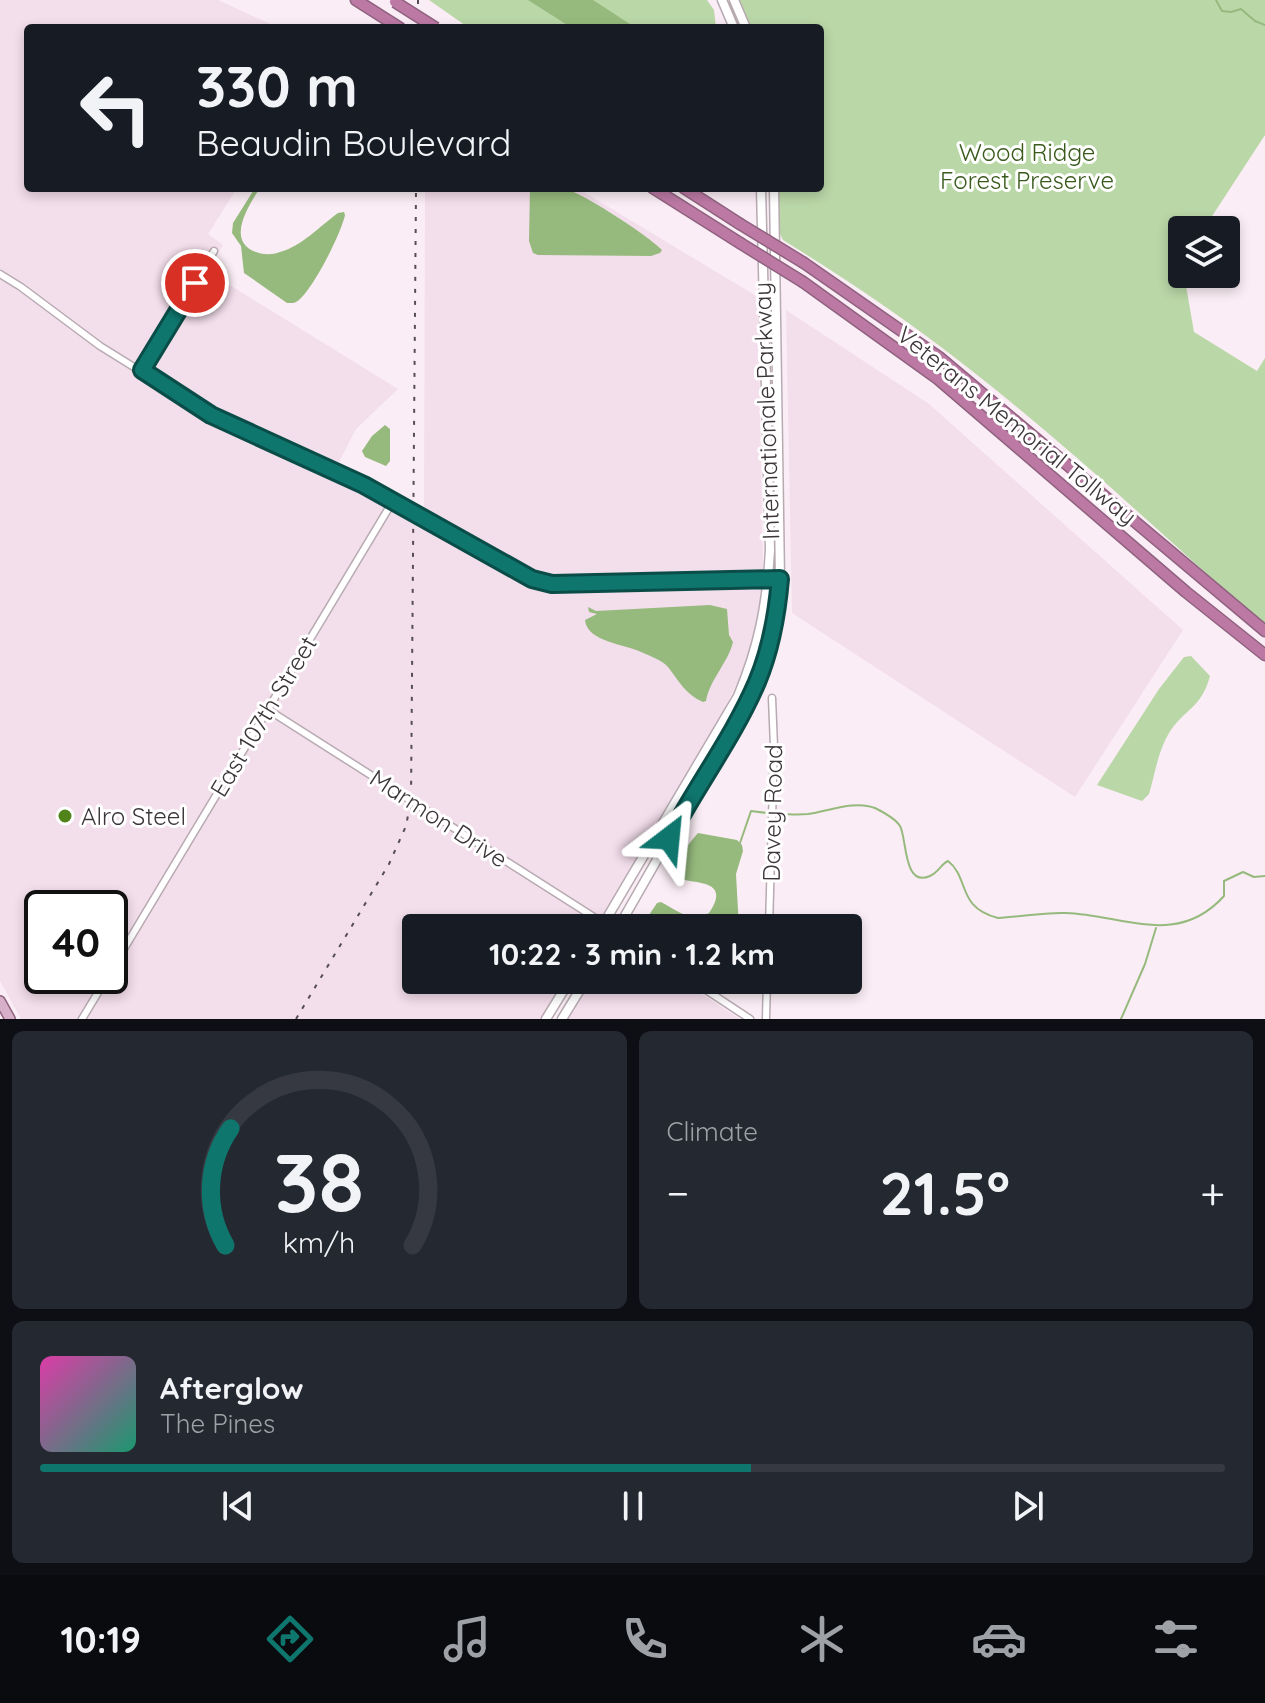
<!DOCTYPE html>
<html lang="en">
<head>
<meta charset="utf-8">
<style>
  body { margin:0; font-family:Quicksand,sans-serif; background:#242831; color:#f1f3f6; height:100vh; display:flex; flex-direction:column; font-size:30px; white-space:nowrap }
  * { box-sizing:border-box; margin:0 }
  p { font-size:26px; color:#9ea1a6 }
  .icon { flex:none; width:44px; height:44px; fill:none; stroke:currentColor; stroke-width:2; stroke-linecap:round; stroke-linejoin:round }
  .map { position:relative; height:1019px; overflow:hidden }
  .side { display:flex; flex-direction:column; gap:12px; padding:12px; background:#0d0f14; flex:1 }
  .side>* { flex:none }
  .hud { position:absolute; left:24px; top:24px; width:800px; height:168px; border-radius:8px; box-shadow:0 4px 12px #0003; background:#171b24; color:#f1f3f6; overflow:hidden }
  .controls { position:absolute; left:1168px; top:216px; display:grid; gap:16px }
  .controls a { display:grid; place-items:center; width:72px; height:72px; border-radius:8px; background:#171b24; box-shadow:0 4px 12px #0003; font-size:40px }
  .speed { position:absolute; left:24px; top:890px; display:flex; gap:16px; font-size:40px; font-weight:700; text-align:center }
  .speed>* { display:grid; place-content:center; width:104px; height:104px; border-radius:50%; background:#171b24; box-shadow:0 4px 12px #0003; line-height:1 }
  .speed .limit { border:4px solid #111; border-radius:12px; background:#fff; color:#111 }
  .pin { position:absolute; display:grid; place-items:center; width:68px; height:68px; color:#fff; margin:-34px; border:4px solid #fff; border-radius:50%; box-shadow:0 2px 8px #0007 }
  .me { position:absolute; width:88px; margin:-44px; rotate:29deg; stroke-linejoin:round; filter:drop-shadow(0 0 6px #0008) }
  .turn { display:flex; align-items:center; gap:28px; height:168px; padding:0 40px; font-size:36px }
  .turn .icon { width:104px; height:104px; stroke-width:2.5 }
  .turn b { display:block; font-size:56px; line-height:68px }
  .big { font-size:60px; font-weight:700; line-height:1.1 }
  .side .widget { flex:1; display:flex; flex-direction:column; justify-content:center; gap:12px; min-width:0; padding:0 28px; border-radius:12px; background:#242831 }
  .side .dial { align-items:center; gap:0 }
  .dial svg { height:208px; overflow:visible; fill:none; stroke:#363941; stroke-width:7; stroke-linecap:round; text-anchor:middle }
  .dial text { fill:#f1f3f6; stroke:none }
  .song { display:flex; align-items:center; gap:24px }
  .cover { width:96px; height:96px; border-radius:12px; background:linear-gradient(135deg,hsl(320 70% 55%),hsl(160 70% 35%)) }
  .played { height:8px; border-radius:4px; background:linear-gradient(90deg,#0f766e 60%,#363941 60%) }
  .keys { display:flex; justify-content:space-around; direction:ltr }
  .heat { display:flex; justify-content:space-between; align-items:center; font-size:44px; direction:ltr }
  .side .tiles { flex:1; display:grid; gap:12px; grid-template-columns:1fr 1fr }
  .widget:last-child { grid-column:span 2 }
  .trip { position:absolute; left:402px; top:914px; width:460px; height:80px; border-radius:8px; background:#171b24; box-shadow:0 4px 12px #0003; font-weight:700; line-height:80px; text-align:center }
  .tabs { display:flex; height:128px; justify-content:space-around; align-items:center; background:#090b0e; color:#9ea1a6 }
  .tabs .icon { width:56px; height:56px }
  .tabs .on { color:#0f766e }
  .tabs b { font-size:36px; color:#f1f3f6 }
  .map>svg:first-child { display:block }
  .built { fill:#f3deeb; fill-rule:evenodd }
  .green { fill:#bad7a7 }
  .water { fill:#96ba7d }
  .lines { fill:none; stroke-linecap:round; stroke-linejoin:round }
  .stream { stroke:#96ba7d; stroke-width:2 }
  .street-casing { stroke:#b7aab1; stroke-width:9 }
  .secondary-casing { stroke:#b7aab1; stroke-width:11 }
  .primary-casing { stroke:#8f627f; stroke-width:12 }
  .highway-casing { stroke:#8f627f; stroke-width:13 }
  .street { stroke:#fff; stroke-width:6 }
  .secondary { stroke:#fff; stroke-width:8 }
  .primary { stroke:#d7afc8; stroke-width:9 }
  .highway { stroke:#bc79a4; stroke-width:10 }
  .rail { stroke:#554e52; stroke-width:2; stroke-dasharray:4 8; stroke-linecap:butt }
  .highway-bridge-casing { stroke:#8f627f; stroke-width:13; stroke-linecap:butt }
  .highway-bridge { stroke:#bc79a4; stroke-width:10 }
  .route-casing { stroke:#0a4d48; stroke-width:20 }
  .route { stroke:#0f766e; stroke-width:14 }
  .poi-dot { fill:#50841b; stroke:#fff; stroke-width:3 }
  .labels { text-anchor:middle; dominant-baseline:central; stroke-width:6; stroke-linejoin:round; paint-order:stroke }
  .park-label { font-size:24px; fill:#395a1b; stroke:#fff }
  .street-label { font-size:24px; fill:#3c363a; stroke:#fff }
  .poi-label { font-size:24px; fill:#3c363a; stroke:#fff; text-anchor:start }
</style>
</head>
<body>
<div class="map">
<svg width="1265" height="1019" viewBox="0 0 1265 1019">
  <rect width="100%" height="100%" fill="#fbedf5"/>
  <path class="built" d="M0 0H218L279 28H28V188H237L208 234 223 245 207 271 398 389 356 429 336 468 372 483 424 511 425 188H577L758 297 763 567 758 623 739 679 715 728 595 928H416V980H564L541 1019H21L0 981ZM42 908H110V976H42Z
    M786 310 929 404 1183 630 1075 797 792 613Z
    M589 980H680L740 1019H565Z"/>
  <path class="green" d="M429 0H707L714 10 716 28H469Z
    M739 0H1265V135L1203 230H1182V274H1184L1194 332 1257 371 1265 358V626C1167 539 1071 448 967 367 909 321 846 279 783 240L778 230 777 188H820V28H751Z
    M1191 656 1210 676C1201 709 1185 708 1169 733 1158 751 1155 774 1149 794L1142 801 1097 785 1159 689 1184 657Z"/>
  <path class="water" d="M528 0H593L636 28H572Z
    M255 188H260C249 205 225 241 256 252 264 255 272 255 280 252 302 246 320 226 338 213L344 212 345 215C341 234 314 287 299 300 294 304 293 303 287 303L244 273 241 246 232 233 233 223Z
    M530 188C540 188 553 186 563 188 580 191 649 236 662 250L660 253 651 256 538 255 533 253 529 241Z
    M385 425 390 429V461L386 466 365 457 362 451 372 436Z
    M710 605 727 609 729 635 733 642C728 663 710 679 706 701L703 702C686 695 679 681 668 667 662 660 650 656 641 652 625 644 587 642 585 620L597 614 589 612 588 607 596 611Z
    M698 833 737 840 742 845 743 851 736 874 739 928 651 926 649 915 657 903 661 902C678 911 690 923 709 913 733 877 691 885 674 877 676 861 687 845 698 833Z"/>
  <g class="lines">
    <path class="stream" d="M1216 0 1222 11 1231 12 1241 9 1255 21 1265 25
      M777 814C788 814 798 815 808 814 829 811 855 800 875 808 883 812 895 818 900 826 907 838 903 888 930 876 939 872 941 864 948 861 970 878 956 907 998 918 1021 917 1043 912 1066 913 1124 915 1177 948 1224 896V881L1243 872 1254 877 1265 876
      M740 843 751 811 767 813
      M1121 1019 1145 964 1156 928"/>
    <g class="street-casing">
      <path id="street" d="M0 274 21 287 100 346 211 415 364 485 532 579 552 584 780 579
        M142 370 214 251
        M267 709 611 928
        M769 928 774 747 772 698
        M110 972 393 501
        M691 980 750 1019
        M82 1019 108 976
        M766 1019 767 980"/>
    </g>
    <g class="secondary-casing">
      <path id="secondary" d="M722 0 734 28
        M734 0 746 28
        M601 928 738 696C759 646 767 604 770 550L761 188
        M618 928 746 704C766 664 776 624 780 579L774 188
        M546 1019 570 980
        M562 1019 586 980"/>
    </g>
    <g class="primary-casing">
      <path id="primary" d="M0 1001 10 1019"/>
    </g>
    <g class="highway-casing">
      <path id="highway" d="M356 0 400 28
        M653 188 740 243
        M684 188 740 224
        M804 263 939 357 1265 631
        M803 282 938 379 1186 592 1265 655"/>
    </g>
    <use href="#street" class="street"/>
    <use href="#secondary" class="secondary"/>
    <use href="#primary" class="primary"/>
    <use href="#highway" class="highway"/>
    <path class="rail" d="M418 28V0
      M296 1019 389 864 406 826 411 800 416 188"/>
    <g class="highway-bridge-casing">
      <path id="highway-bridge" d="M395 2 436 28
        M740 224 804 263
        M740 243 803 282"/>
    </g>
    <use href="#highway-bridge" class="highway-bridge"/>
  </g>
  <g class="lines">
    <g class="route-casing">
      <path id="route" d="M195 283 142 370 211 415 364 485 532 579 552 584 780 579C777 614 771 649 757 682 734 736 697 785 669 838"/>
    </g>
    <use href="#route" class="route"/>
  </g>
  <circle class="poi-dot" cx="65" cy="816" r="8"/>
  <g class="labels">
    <g class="park-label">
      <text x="1027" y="152">Wood Ridge<tspan x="1027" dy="28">Forest Preserve</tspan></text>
    </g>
    <g class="street-label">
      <text transform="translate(766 411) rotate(-92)">Internationale Parkway</text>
      <text transform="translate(1017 425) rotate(39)">Veterans Memorial Tollway</text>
      <text transform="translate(263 716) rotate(-59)">East 107th Street</text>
      <text transform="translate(772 813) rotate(-89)">Davey Road</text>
      <text transform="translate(439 818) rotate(33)">Marmon Drive</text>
    </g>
    <g class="poi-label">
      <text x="81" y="816">Alro Steel</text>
    </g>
  </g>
</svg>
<div class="controls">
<a><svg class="icon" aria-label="layers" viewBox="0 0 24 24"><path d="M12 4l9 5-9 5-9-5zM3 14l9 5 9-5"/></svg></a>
</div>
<div class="speed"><div class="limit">40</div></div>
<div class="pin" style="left:195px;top:283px;background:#d93025"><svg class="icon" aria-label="arrive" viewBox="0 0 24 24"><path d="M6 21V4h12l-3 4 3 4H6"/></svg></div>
<svg class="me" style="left:669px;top:838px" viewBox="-20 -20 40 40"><path d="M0-17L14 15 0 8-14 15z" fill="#0f766e" stroke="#fff" stroke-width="4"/></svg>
<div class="trip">10:22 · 3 min · 1.2 km</div>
<div class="hud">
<div class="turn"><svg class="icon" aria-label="left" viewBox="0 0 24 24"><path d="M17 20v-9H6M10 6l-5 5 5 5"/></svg><div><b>330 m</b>Beaudin Boulevard</div></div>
</div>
</div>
<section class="side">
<div class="tiles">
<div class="widget dial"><svg viewBox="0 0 100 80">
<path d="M14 69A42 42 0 1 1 86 69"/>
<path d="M14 69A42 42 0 0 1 16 24" stroke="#0f766e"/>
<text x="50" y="56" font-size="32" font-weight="700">38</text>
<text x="50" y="72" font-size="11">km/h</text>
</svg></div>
<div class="widget"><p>Climate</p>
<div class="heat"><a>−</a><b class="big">21.5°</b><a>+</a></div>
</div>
<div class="widget">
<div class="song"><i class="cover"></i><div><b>Afterglow</b><p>The Pines</p></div></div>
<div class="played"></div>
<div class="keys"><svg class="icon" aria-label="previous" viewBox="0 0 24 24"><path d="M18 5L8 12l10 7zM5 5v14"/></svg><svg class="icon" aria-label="pause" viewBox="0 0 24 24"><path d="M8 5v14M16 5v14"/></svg><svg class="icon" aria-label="next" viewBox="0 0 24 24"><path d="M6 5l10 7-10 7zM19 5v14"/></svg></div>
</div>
</div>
</section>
<nav class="tabs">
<b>10:19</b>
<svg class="icon on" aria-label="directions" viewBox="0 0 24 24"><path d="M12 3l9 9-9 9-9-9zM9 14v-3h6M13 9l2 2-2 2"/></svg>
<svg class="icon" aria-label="music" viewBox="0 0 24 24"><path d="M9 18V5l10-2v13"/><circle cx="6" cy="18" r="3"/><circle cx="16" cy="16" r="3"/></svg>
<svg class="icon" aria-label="phone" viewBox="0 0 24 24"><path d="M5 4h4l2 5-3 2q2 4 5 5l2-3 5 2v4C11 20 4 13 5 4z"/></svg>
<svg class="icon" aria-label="climate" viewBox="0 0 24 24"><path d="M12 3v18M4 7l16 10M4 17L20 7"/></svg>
<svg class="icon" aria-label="car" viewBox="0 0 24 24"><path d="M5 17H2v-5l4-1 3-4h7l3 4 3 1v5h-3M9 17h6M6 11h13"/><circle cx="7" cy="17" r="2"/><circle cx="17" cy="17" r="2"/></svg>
<svg class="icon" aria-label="filters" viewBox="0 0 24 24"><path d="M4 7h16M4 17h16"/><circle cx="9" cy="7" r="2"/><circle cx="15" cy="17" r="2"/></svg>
</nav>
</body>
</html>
